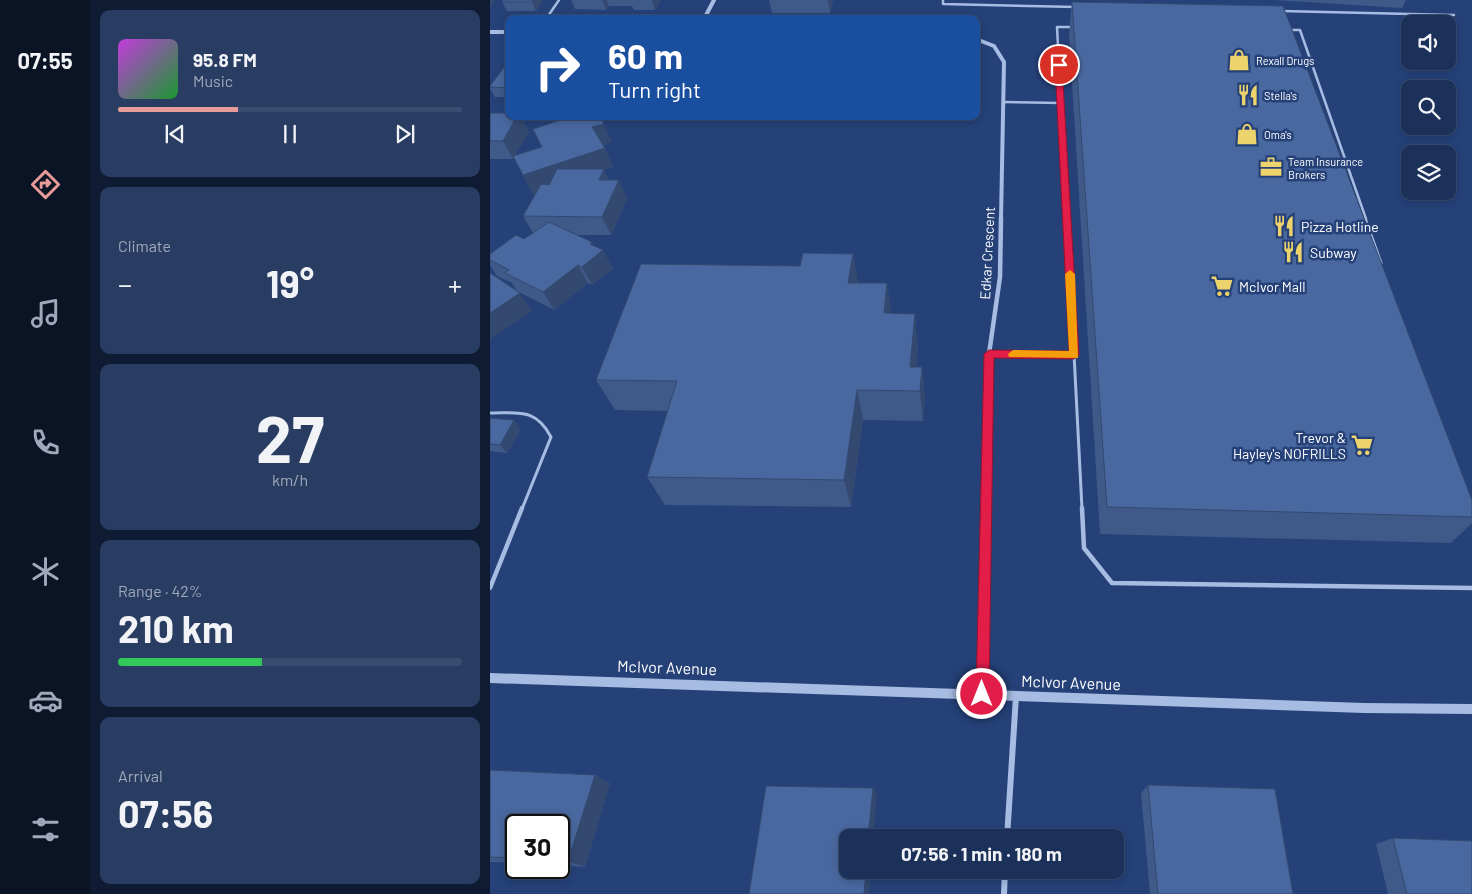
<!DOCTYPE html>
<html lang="en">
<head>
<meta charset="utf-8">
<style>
  body { margin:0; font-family:Barlow,sans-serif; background:#293d63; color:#f1f3f6; height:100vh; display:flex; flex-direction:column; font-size:19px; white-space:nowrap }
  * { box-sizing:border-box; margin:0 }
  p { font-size:16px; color:#a0a9bb }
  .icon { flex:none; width:28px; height:28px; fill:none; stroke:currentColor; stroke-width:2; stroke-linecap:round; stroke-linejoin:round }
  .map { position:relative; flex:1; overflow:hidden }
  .drawer { display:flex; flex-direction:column; gap:10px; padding:10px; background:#0f1b32; width:400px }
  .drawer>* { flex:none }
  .top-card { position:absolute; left:15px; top:15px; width:475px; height:105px; border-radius:10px; box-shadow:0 2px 8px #0003,0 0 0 1px #3a4c70; background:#1a4fa0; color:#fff; overflow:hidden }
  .tools { position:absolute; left:911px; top:15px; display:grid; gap:10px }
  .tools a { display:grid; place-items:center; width:55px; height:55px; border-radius:10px; background:#1c315a; box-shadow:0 2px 8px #0003,0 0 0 1px #3a4c70; font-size:25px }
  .speed { position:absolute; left:15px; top:814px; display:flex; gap:10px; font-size:25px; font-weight:700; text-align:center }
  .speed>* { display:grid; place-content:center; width:65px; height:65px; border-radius:50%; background:#1c315a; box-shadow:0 2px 8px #0003,0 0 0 1px #3a4c70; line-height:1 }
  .speed .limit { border:2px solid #111; border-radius:8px; background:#fff; color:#111 }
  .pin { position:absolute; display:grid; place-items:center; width:42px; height:42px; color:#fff; margin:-21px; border:2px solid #fff; border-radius:50%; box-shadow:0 1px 5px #0007 }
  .me { position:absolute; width:55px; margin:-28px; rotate:0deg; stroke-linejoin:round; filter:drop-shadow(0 0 4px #0008) }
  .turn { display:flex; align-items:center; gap:18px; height:105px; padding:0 20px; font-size:22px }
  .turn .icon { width:65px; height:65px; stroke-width:2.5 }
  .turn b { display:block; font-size:35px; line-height:42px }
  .big { font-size:38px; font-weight:700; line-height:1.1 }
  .drawer .widget { flex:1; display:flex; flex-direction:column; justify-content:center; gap:8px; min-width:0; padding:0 18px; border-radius:10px; background:#293d63 }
  .drawer .dial { align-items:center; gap:0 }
  .dial b { font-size:65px; line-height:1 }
  .song { display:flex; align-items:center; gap:15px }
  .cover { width:60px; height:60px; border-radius:8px; background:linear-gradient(135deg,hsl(290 70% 55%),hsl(130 70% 35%)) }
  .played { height:5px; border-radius:2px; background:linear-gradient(90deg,#e69b98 35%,#3a4c70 35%) }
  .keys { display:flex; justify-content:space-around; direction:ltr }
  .heat { display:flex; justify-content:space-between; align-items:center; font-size:28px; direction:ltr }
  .charge { height:8px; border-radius:4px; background:linear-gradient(90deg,#34c759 42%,#3a4c70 0) }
  .trip { position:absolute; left:349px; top:829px; width:285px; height:50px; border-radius:10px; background:#1c315a; box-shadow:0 2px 8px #0003,0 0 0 1px #3a4c70; font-weight:700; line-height:50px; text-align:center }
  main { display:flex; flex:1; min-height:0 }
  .tabs { display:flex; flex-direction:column; width:90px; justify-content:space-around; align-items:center; background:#0b1424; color:#a0a9bb }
  .tabs .icon { width:35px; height:35px }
  .tabs .active { color:#e69b98 }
  .tabs b { font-size:22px; color:#f1f3f6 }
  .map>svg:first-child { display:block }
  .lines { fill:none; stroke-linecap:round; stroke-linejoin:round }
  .service-far2 { stroke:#a7bce3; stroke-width:2.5 }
  .service-far1 { stroke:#a7bce3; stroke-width:3 }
  .service { stroke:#a7bce3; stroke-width:4.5 }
  .minor-far2 { stroke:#a7bce3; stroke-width:4 }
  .minor-far1 { stroke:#a7bce3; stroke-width:4.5 }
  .minor { stroke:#a7bce3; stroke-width:6 }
  .tertiary { fill:#a7bce3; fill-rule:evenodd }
  .wall { fill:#3f5989 }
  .shaded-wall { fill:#33496f }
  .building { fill:#49689f; stroke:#33496f }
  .route { fill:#e11d48; stroke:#92132f }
  .slow { fill:#f59e0b }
  .labels { text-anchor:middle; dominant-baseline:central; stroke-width:5; stroke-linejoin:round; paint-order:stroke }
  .far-poi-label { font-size:11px; fill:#fff; stroke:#254178; text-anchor:start }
  .poi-label { font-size:14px; fill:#fff; stroke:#254178; text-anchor:start }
  .street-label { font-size:14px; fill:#fff; stroke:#254178 }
  .near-street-label { font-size:16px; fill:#fff; stroke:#254178 }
</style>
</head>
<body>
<main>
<nav class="tabs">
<b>07:55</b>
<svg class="icon active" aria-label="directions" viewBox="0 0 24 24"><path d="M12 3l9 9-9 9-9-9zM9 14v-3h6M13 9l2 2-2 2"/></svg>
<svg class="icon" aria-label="music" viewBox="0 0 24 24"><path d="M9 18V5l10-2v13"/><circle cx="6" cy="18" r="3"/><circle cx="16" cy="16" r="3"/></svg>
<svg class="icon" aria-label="phone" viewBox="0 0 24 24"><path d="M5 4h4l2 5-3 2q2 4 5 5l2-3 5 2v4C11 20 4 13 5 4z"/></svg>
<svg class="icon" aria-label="climate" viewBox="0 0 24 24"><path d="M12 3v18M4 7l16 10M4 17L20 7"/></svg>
<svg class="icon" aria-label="car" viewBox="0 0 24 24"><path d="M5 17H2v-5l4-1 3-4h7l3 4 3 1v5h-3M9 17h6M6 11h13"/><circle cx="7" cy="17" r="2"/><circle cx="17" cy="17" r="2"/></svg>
<svg class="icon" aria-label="filters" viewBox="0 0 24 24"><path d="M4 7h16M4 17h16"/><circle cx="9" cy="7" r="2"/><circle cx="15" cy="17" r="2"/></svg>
</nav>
<section class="drawer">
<div class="widget">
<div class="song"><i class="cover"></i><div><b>95.8 FM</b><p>Music</p></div></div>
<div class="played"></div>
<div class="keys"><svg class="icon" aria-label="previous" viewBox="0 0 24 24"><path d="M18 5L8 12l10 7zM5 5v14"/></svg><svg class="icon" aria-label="pause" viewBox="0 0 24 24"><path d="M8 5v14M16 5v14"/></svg><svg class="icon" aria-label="next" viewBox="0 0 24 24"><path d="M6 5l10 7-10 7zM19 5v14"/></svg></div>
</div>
<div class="widget"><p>Climate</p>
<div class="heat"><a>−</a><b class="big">19°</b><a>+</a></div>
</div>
<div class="widget dial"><b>27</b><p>km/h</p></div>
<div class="widget"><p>Range · 42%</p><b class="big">210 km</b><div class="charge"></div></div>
<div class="widget"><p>Arrival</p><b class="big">07:56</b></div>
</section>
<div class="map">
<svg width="982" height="894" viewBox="0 0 982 894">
  <rect width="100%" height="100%" fill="#254178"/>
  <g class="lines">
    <path class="service-far2" d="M453 0V4L587 7
      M791 11 964 15
      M56 19 69 0
      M799 30H810L876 219
      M513 102 571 103
      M577 219 567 27H584"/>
    <path class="service-far1" d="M577 218 592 509
      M875 218 891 263
      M499 354 584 355
      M0 413C29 413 46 408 61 437L32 509"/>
    <path class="service" d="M592 508 594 548 622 583 982 588
      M0 588 32 508"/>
    <path class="minor-far2" d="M214 19 224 0
      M0 32H19
      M486 39 504 46 514 62 511 219"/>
    <path class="minor-far1" d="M496 509 499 354 510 277 511 218"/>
    <path class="minor" d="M492 693 496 508
      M517 838 526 696
      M514 894 515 870"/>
    <path class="tertiary" d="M0 673 874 703 982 704V714L874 713 0 683Z"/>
  </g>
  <path class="wall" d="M53 0 46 11H17L12 2Z
    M81 0H171L165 10H144L142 6H119L116 10 85 9Z
    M279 0H343L340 13H282Z
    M784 0H916L912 8Z
    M582 2 982 500V523L961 543 610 534 579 34Z
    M19 61V97H5L0 88V86Z
    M0 113 39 132 25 155 52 147 43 129 122 142 113 145 123 167 114 170 119 180H129L137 199 121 235H86L104 246 123 269 102 285 98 283 64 310 27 291 22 283 7 276 0 265V254L34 239 43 233 33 216 46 193 43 194 24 158 23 159H0Z
    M363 254 368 283H397L401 313 428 345 426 367H432L435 397 433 421 373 420 361 507 175 505 157 477 178 411 125 410 106 380 310 266Z
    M0 418 31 429 17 453 0 451Z
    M0 770 105 775 120 783 95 867 69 865V825H26V863L0 862Z
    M658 785 803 894H660L651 793Z
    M903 838 982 894H898L886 844Z"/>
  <path class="shaded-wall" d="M0 0H6L0 8Z
    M43 0H53L46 11 42 2Z
    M112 0H117L119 6 116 10Z
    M162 0H171L165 10Z
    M338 0H343L340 13Z
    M27 116H31L39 132 23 159 13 141Z
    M114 124 122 142 111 146 102 127Z
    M115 148 123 167 114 170 123 188 109 180 114 170 43 194 33 175Z
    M129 180 137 199 121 235 112 217Z
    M102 242 108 254 113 250 123 269 102 285 92 267 100 244Z
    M363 254 369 286 358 283Z
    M88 265 98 283 64 310 53 292Z
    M397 283 402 315 394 313Z
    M30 293 42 311 0 339V313Z
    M425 314 428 345 424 391 420 367Z
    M432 367 435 397 433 421 430 391Z
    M367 390 373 420 361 507 354 480Z
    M24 420 31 429 17 453 10 445Z
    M105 775 120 783 95 867 78 861Z
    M383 788 387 796 383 838H378Z
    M376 870H381L379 894H374Z"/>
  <path class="building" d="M13 0H43L42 2H12Z
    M582 2 793 6 982 500V517L617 507Z
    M19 61V88L0 87V86Z
    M0 113H19V116H27L13 141H0Z
    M83 116H109L114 124 102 127 115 148 33 175 23 156 52 147 43 129Z
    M67 169H114L109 180H129L112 217 33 216 51 184 59 185Z
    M59 222 102 242 100 244 113 250 92 267 88 265 53 292 15 273 19 270 0 260V254L26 235 34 239Z
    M313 253 363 254 358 283H397L394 313 425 314 420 367H432L430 391 367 390 354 480 157 477 187 381 106 380 151 264 310 266Z
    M0 273 30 293 0 313Z
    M0 418 24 420 10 445 0 444Z
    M0 770 105 775 78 861H69V825H26V858L0 857Z
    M658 785 785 789 803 894H668Z
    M276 786 383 788 378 838H358V870H376L374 894H259Z
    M903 838 982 841V894H917Z"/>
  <path class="route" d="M569 63 572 65 589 355 584 359 504 358 499 694 497 698 492 700 488 698 486 694 494 354 499 350 579 351 565 65Z"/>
  <path class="slow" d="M580 270 585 274 588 358 519 357 518 354 523 350 579 351 575 274Z"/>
  <defs>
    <g id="shop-bare" transform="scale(1.725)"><path d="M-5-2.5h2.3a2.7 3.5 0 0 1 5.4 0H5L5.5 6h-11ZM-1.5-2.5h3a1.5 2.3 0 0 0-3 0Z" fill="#ecd36b" stroke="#254178" stroke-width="2.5" paint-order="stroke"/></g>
    <g id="restaurant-bare" transform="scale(1.725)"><path d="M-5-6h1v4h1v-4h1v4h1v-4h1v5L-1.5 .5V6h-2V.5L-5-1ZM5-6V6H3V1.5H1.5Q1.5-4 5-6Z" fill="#ecd36b" stroke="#254178" stroke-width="2.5" paint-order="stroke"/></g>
    <g id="office-bare" transform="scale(1.725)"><path d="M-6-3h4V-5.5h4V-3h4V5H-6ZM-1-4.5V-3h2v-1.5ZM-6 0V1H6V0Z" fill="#ecd36b" stroke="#254178" stroke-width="2.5" paint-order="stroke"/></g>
    <g id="supermarket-bare" transform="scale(1.725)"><path d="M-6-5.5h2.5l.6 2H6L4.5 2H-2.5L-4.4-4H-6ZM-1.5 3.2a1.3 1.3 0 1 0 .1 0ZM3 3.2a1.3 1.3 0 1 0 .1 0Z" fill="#ecd36b" stroke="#254178" stroke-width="2.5" paint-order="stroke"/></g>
  </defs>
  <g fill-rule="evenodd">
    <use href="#shop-bare" x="749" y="60"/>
    <use href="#restaurant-bare" x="758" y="95"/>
    <use href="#shop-bare" x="757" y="134"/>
    <use href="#office-bare" x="781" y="167"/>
    <use href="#restaurant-bare" x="794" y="226"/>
    <use href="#restaurant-bare" x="803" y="252"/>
    <use href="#supermarket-bare" x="732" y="286"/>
    <use href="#supermarket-bare" x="872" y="445"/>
  </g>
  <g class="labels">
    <g class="far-poi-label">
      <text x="766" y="60">Rexall Drugs</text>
      <text x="774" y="95">Stella's</text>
      <text x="774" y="134">Oma's</text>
      <text x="798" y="161">Team Insurance<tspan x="798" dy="13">Brokers</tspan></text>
    </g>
    <g class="poi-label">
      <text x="811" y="226">Pizza Hotline</text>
      <text x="820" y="252">Subway</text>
      <text x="749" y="286">McIvor Mall</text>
      <text x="856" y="437" text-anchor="end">Trevor &amp;<tspan x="856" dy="16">Hayley's NOFRILLS</tspan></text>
    </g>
    <g class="street-label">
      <text transform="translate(497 253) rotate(-87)">Edkar Crescent</text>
    </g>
    <g class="near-street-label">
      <text transform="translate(177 667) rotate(2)">McIvor Avenue</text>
      <text transform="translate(581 682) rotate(2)">McIvor Avenue</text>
    </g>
  </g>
</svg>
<div class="tools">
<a><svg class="icon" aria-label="sound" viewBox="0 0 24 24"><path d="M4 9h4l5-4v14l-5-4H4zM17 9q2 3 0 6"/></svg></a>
<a><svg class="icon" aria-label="search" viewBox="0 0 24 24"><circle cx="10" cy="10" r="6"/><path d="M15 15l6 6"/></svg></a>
<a><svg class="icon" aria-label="layers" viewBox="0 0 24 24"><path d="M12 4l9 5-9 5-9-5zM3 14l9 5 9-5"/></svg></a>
</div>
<div class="speed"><div class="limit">30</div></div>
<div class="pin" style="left:569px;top:65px;background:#d93025"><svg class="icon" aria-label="arrive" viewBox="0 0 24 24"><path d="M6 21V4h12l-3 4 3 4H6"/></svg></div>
<svg class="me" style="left:492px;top:694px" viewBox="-20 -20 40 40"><circle r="17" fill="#e11d48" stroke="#fff" stroke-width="3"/><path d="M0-11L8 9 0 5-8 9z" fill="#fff"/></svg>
<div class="trip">07:56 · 1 min · 180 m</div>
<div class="top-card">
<div class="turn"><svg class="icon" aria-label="right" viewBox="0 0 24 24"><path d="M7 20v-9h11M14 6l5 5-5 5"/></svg><div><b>60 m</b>Turn right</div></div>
</div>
</div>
</main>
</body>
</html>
